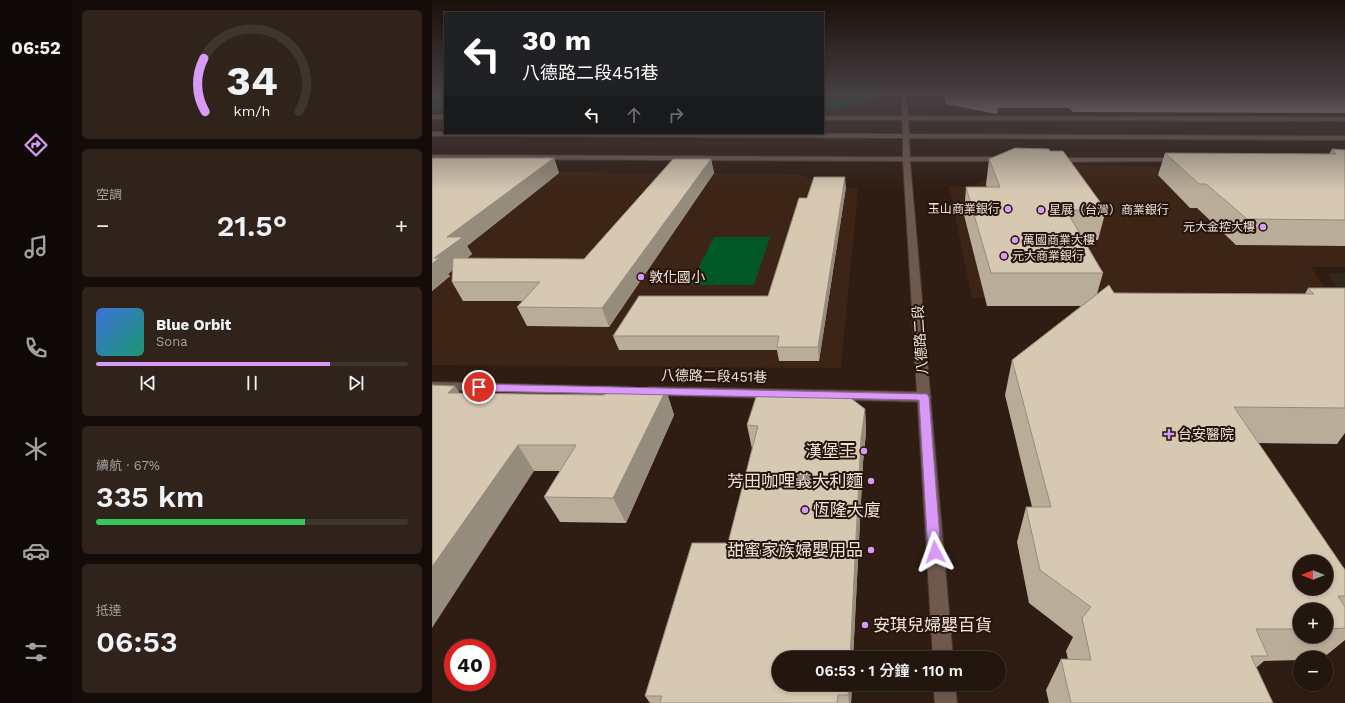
<!DOCTYPE html>
<html lang="zh-TW">
<head>
<meta charset="utf-8">
<style>
  body { margin:0; font-family:"Work Sans","Noto Sans TC",sans-serif; background:#2f231c; color:#f1f3f6; height:100vh; display:flex; flex-direction:column; font-size:15px; white-space:nowrap }
  * { box-sizing:border-box; margin:0 }
  p { font-size:13px; color:#a39f9e }
  .icon { flex:none; width:22px; height:22px; fill:none; stroke:currentColor; stroke-width:2; stroke-linecap:round; stroke-linejoin:round }
  .map { position:relative; flex:1; overflow:hidden }
  .details { display:flex; flex-direction:column; gap:10px; padding:10px; background:#130c08; width:360px }
  .details>* { flex:none }
  .banner { position:absolute; left:12px; top:12px; width:380px; height:122px; border-radius:0px; box-shadow:0 2px 6px #0003,0 0 0 1px #40352e; background:#202124; color:#fff; overflow:hidden }
  .needle { width:26px; rotate:270deg }
  .fabs { position:absolute; left:861px; top:555px; display:grid; gap:8px }
  .fabs a { display:grid; place-items:center; width:40px; height:40px; border-radius:50%; background:#23160e; box-shadow:0 2px 6px #0003,0 0 0 1px #40352e; font-size:20px }
  .speed { position:absolute; left:12px; top:639px; display:flex; gap:8px; font-size:20px; font-weight:700; text-align:center }
  .speed>* { display:grid; place-content:center; width:52px; height:52px; border-radius:50%; background:#23160e; box-shadow:0 2px 6px #0003,0 0 0 1px #40352e; line-height:1 }
  .speed .limit { border:6px solid #d22; background:#fff; color:#111 }
  .pin { position:absolute; display:grid; place-items:center; width:34px; height:34px; color:#fff; margin:-17px; border:2px solid #fff; border-radius:50%; box-shadow:0 1px 4px #0007 }
  .me { position:absolute; width:44px; margin:-22px; rotate:356deg; stroke-linejoin:round; filter:drop-shadow(0 0 3px #0008) }
  .turn { display:flex; align-items:center; gap:14px; height:84px; padding:0 12px; font-size:18px }
  .turn .icon { width:52px; height:52px; stroke-width:2.5 }
  .turn b { display:block; font-size:28px; line-height:34px }
  .lanes { display:flex; align-items:center; height:38px; padding:0 12px; background:#0003; justify-content:center; gap:20px; direction:ltr }
  .lanes .off { opacity:.35 }
  .big { font-size:30px; font-weight:600; line-height:1.1 }
  .details .tile { flex:1; display:flex; flex-direction:column; justify-content:center; gap:6px; min-width:0; padding:0 14px; border-radius:6px; background:#2f231c }
  .details .dial { align-items:center; gap:0 }
  .dial svg { height:104px; overflow:visible; fill:none; stroke:#40352e; stroke-width:7; stroke-linecap:round; text-anchor:middle }
  .dial text { fill:#f1f3f6; stroke:none }
  .song { display:flex; align-items:center; gap:12px }
  .cover { width:48px; height:48px; border-radius:6px; background:linear-gradient(135deg,hsl(220 70% 55%),hsl(160 70% 35%)) }
  .played { height:4px; border-radius:2px; background:linear-gradient(90deg,#d99af7 75%,#40352e 75%) }
  .keys { display:flex; justify-content:space-around; direction:ltr }
  .heat { display:flex; justify-content:space-between; align-items:center; font-size:22px; direction:ltr }
  .charge { height:6px; border-radius:3px; background:linear-gradient(90deg,#34c759 67%,#40352e 0) }
  .trip { position:absolute; left:340px; top:651px; width:234px; height:40px; border-radius:20px; background:#23160e; box-shadow:0 2px 6px #0003,0 0 0 1px #40352e; font-weight:600; line-height:40px; text-align:center }
  main { display:flex; flex:1; min-height:0 }
  .dock { display:flex; flex-direction:column; width:72px; justify-content:space-around; align-items:center; background:#0e0906; color:#a39f9e }
  .dock .icon { width:28px; height:28px }
  .dock .active { color:#d99af7 }
  .dock b { font-size:18px; color:#f1f3f6 }
  .map>svg:first-child { display:block }
  .built { fill:#3c2416 }
  .medical { fill:#302818 }
  .green { fill:#005829 }
  .lines { fill:none; stroke-linecap:round; stroke-linejoin:round }
  .street-casing { stroke:#473831; stroke-width:2 }
  .secondary-casing { stroke:#473831; stroke-width:2 }
  .street { fill:#6f594d; fill-rule:evenodd }
  .secondary { fill:#6f594d; fill-rule:evenodd }
  .wall { fill:#b9ac99; fill-rule:evenodd }
  .shaded-wall { fill:#968c7d }
  .building { fill:#d7c8b2; stroke:#968c7d; fill-rule:evenodd }
  .route { fill:#d99af7; stroke:#8d64a1 }
  .poi-dot { fill:#d99af7; stroke:#25140a; stroke-width:1.5 }
  .labels { text-anchor:middle; dominant-baseline:central; stroke-width:4; stroke-linejoin:round; paint-order:stroke }
  .far-poi-label { font-size:12px; fill:#f1e4dd; stroke:#25140a; text-anchor:start }
  .poi-label { font-size:14px; fill:#f1e4dd; stroke:#25140a; text-anchor:start }
  .street-label { font-size:14px; fill:#f1e4dd; stroke:#25140a }
  .near-poi-label { font-size:17px; fill:#f1e4dd; stroke:#25140a; text-anchor:end }
</style>
</head>
<body>
<main>
<nav class="dock">
<b>06:52</b>
<svg class="icon active" aria-label="directions" viewBox="0 0 24 24"><path d="M12 3l9 9-9 9-9-9zM9 14v-3h6M13 9l2 2-2 2"/></svg>
<svg class="icon" aria-label="music" viewBox="0 0 24 24"><path d="M9 18V5l10-2v13"/><circle cx="6" cy="18" r="3"/><circle cx="16" cy="16" r="3"/></svg>
<svg class="icon" aria-label="phone" viewBox="0 0 24 24"><path d="M5 4h4l2 5-3 2q2 4 5 5l2-3 5 2v4C11 20 4 13 5 4z"/></svg>
<svg class="icon" aria-label="climate" viewBox="0 0 24 24"><path d="M12 3v18M4 7l16 10M4 17L20 7"/></svg>
<svg class="icon" aria-label="car" viewBox="0 0 24 24"><path d="M5 17H2v-5l4-1 3-4h7l3 4 3 1v5h-3M9 17h6M6 11h13"/><circle cx="7" cy="17" r="2"/><circle cx="17" cy="17" r="2"/></svg>
<svg class="icon" aria-label="filters" viewBox="0 0 24 24"><path d="M4 7h16M4 17h16"/><circle cx="9" cy="7" r="2"/><circle cx="15" cy="17" r="2"/></svg>
</nav>
<section class="details">
<div class="tile dial"><svg viewBox="0 0 100 80">
<path d="M14 69A42 42 0 1 1 86 69"/>
<path d="M14 69A42 42 0 0 1 13 28" stroke="#d99af7"/>
<text x="50" y="56" font-size="32" font-weight="700">34</text>
<text x="50" y="72" font-size="11">km/h</text>
</svg></div>
<div class="tile"><p>空調</p>
<div class="heat"><a>−</a><b class="big">21.5°</b><a>+</a></div>
</div>
<div class="tile">
<div class="song"><i class="cover"></i><div><b>Blue Orbit</b><p>Sona</p></div></div>
<div class="played"></div>
<div class="keys"><svg class="icon" aria-label="previous" viewBox="0 0 24 24"><path d="M18 5L8 12l10 7zM5 5v14"/></svg><svg class="icon" aria-label="pause" viewBox="0 0 24 24"><path d="M8 5v14M16 5v14"/></svg><svg class="icon" aria-label="next" viewBox="0 0 24 24"><path d="M6 5l10 7-10 7zM19 5v14"/></svg></div>
</div>
<div class="tile"><p>續航 · 67%</p><b class="big">335 km</b><div class="charge"></div></div>
<div class="tile"><p>抵達</p><b class="big">06:53</b></div>
</section>
<div class="map">
<svg width="913" height="703" viewBox="0 0 913 703">
  <rect width="100%" height="100%" fill="#2f1d13"/>
  <path class="built" d="M594 164 835 169 913 241V267H879L899 297 540 298 517 186 539 187 568 172Z
    M0 171 363 174 393 183 426 189 409 368 0 365Z"/>
  <path class="medical" d="M913 273V300L896 274Z"/>
  <path class="green" d="M0 93H13V109H0Z
    M391 93H444V100L407 109H391Z
    M282 237H338L322 285H258Z"/>
  <g class="lines">
    <g class="street-casing">
      <path id="street" d="M0 382 199 387 204 388 206 391 204 394 199 395 0 390Z
        M219 387 492 392 497 394 499 397 497 400 492 402 219 395 214 394 212 391 214 388Z"/>
    </g>
    <g class="secondary-casing">
      <path id="secondary" d="M470 93H474L476 116 913 117V121L476 120 477 134 913 136V140L477 138 478 157H573L576 159 573 161H478L521 658H501L471 161 0 159V155L471 157V138L0 136V132L471 134 470 120H391V116H470Z
        M0 115H13V119H0Z
        M747 158 749 159V161L621 162 618 160 621 158Z
        M501 684H523L525 703H503Z"/>
    </g>
    <use href="#street" class="street"/>
    <use href="#secondary" class="secondary"/>
  </g>
  <path class="wall" d="M511 93H913V113L641 112 637 108H566L565 114 514 104Z
    M900 149 913 150V246L804 245 765 208H758L726 175 733 153 897 154Z
    M618 151 674 210 666 240H651L671 273 665 294H873L876 288H913V433L905 444 826 443 913 570V640L891 658H868V660L832 661 824 668 841 703H617L614 690 629 659H636L634 651 641 637 597 603 585 542 594 507H600L573 395 580 360 649 306H555L532 215 534 187H555L554 185 557 159ZM868 610H894V636H868Z
    M0 158H122L127 173 35 246 40 254 34 259H152L279 159 282 173 177 327 95 326 85 307 91 301H31L20 282 21 270 16 274 18 276 0 291Z
    M414 187 387 361H347L345 350H187L181 336 336 296 375 198Z
    M234 390 242 415 194 523 128 522 112 497 128 471H102L28 393 171 395Z
    M433 409 434 433 431 462 421 658H347V684H420L419 703H218L213 696 296 543 320 449 315 425Z"/>
  <path class="shaded-wall" d="M0 93H13V96L0 98Z
    M122 158 127 173 35 246 40 254 16 274 18 276 0 291V264L2 258 15 237Z
    M279 159 282 173 177 327 170 308Z
    M413 177 414 187 387 361 386 347Z
    M23 386 40 411 16 393Z
    M234 390 242 415 194 523 181 498Z
    M433 409 434 433 431 462 421 658H418L429 438Z
    M86 445 102 471 0 628V567Z
    M417 684H420L419 703H417L416 695Z"/>
  <path class="building" d="M553 93H566L567 95Z
    M644 93H913V94Z
    M583 148 617 149 618 151H631L674 210H634L671 273H559L534 187H568L557 159Z
    M900 149 913 150V220L815 219 774 184H767L733 153 904 154Z
    M0 158H122L15 237H31L2 258H7L0 264Z
    M241 159H279L170 308 85 307 108 282H20L21 258 152 259Z
    M382 177H413L386 347H345L347 336H181L207 296H336L367 198H375Z
    M677 285 682 293 882 294 876 288H913V408L802 407 913 570V596H906L913 607V628L894 629V610H868V629H824L836 656H819L841 703H639L629 659 659 660 650 618 659 607 608 570 594 507H619L580 360ZM868 562H894V588H868Z
    M0 385 23 386 16 393 171 395 186 389 234 390 181 498 112 497 144 445H86L0 567Z
    M325 394 416 396 433 409 429 438 418 658H347V684H417L416 695H406L405 703H228L230 696H213L260 543H296L326 426 315 425Z"/>
  <linearGradient id="sky" x2="0" y2="1"><stop stop-color="#1a100a"/><stop offset="0.49" stop-color="#474044"/><stop offset="1" stop-color="#474044" stop-opacity="0"/></linearGradient>
  <rect width="913" height="191" fill="url(#sky)"/>
  <path class="route" d="M47 384 495 394 497 397 509 552 507 556 503 558 498 556 496 552 487 400 47 391 42 387Z"/>
  <g class="poi-dot">
    <circle cx="576" cy="209" r="4"/>
    <circle cx="609" cy="210" r="4"/>
    <circle cx="831" cy="227" r="4"/>
    <circle cx="583" cy="240" r="4"/>
    <circle cx="572" cy="256" r="4"/>
    <circle cx="209" cy="277" r="4"/>
    <path d="M735 428h4v4h4v4h-4v4h-4v-4h-4v-4h4z"/>
    <circle cx="432" cy="451" r="4"/>
    <circle cx="439" cy="481" r="4"/>
    <circle cx="373" cy="510" r="4"/>
    <circle cx="439" cy="550" r="4"/>
    <circle cx="433" cy="625" r="4"/>
  </g>
  <g class="labels">
    <g class="far-poi-label">
      <text x="568" y="209" text-anchor="end">玉山商業銀行</text>
      <text x="617" y="210">星展（台灣）商業銀行</text>
      <text x="823" y="227" text-anchor="end">元大金控大樓</text>
      <text x="591" y="240">萬國商業大樓</text>
      <text x="580" y="256">元大商業銀行</text>
    </g>
    <g class="poi-label">
      <text x="217" y="277">敦化國小</text>
      <text x="746" y="434">台安醫院</text>
    </g>
    <g class="street-label">
      <text transform="translate(488 340) rotate(-94)">八德路二段</text>
      <text transform="translate(282 376) rotate(1)">八德路二段451巷</text>
    </g>
    <g class="near-poi-label">
      <text x="424" y="451">漢堡王</text>
      <text x="431" y="481">芳田咖哩義大利麵</text>
      <text x="381" y="510" text-anchor="start">恆隆大廈</text>
      <text x="431" y="550">甜蜜家族婦嬰用品</text>
      <text x="441" y="625" text-anchor="start">安琪兒婦嬰百貨</text>
    </g>
  </g>
</svg>
<div class="fabs">
<a><svg class="needle" viewBox="-14 -14 28 28"><path d="M0-13l5 13h-10z" fill="#e53935"/><path d="M0 13l5-13h-10z" fill="#a39f9e"/></svg></a>
<a>+</a>
<a>−</a>
</div>
<div class="speed"><div class="limit">40</div></div>
<div class="pin" style="left:47px;top:387px;background:#d93025"><svg class="icon" aria-label="arrive" viewBox="0 0 24 24"><path d="M6 21V4h12l-3 4 3 4H6"/></svg></div>
<svg class="me" style="left:503px;top:552px" viewBox="-20 -20 40 40"><path d="M0-17L14 15 0 8-14 15z" fill="#d99af7" stroke="#fff" stroke-width="4"/></svg>
<div class="trip">06:53 · 1 分鐘 · 110 m</div>
<div class="banner">
<div class="turn"><svg class="icon" aria-label="left" viewBox="0 0 24 24"><path d="M17 20v-9H6M10 6l-5 5 5 5"/></svg><div><b>30 m</b>八德路二段451巷</div></div>
<div class="lanes"><svg class="icon" aria-label="left" viewBox="0 0 24 24"><path d="M17 20v-9H6M10 6l-5 5 5 5"/></svg><svg class="icon off" aria-label="ahead" viewBox="0 0 24 24"><path d="M12 20V5M6 11l6-6 6 6"/></svg><svg class="icon off" aria-label="right" viewBox="0 0 24 24"><path d="M7 20v-9h11M14 6l5 5-5 5"/></svg></div>
</div>
</div>
</main>
</body>
</html>
